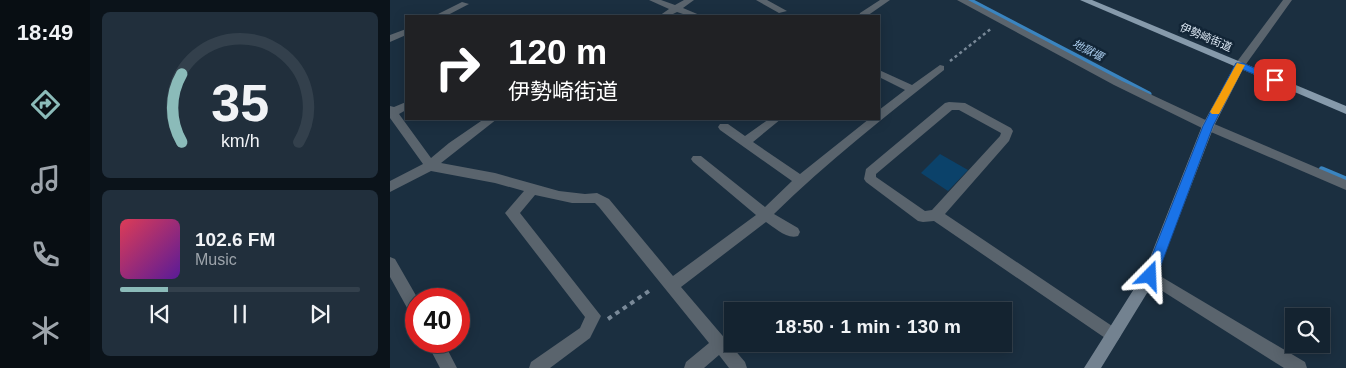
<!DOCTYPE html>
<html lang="en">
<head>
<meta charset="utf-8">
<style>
  body { margin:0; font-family:Arial,"Noto Sans JP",sans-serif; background:#212f3c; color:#f1f3f6; height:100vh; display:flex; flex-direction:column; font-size:19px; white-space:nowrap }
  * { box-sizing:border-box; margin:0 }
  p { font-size:16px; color:#9da4ab }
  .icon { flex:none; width:28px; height:28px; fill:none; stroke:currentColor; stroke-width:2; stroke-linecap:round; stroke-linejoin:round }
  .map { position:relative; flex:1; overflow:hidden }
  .sheet { display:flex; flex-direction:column; gap:12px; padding:12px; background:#0b131a; width:300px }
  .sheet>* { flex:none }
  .banner { position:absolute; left:15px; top:15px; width:475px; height:105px; border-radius:0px; box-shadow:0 2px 12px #0003,0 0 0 1px #33404c; background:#202124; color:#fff; overflow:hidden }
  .controls { position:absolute; left:895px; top:308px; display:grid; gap:10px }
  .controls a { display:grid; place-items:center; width:45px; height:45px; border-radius:0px; background:#142330; box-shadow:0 2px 12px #0003,0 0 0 1px #33404c; font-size:25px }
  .speed { position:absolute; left:15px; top:288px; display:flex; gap:10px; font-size:25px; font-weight:700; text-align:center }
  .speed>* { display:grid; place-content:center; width:65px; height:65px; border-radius:50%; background:#142330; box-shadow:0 2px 12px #0003,0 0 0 1px #33404c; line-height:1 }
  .speed .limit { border:8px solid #d22; background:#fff; color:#111 }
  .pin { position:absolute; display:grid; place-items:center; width:42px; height:42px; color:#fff; margin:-21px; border-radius:10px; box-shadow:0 2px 8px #0006 }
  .me { position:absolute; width:55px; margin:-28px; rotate:21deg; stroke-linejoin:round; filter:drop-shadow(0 0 4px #0008) }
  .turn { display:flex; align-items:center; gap:18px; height:105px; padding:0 20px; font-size:22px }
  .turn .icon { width:65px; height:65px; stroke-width:2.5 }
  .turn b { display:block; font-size:35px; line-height:42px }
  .sheet .widget { flex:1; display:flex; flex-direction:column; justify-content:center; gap:8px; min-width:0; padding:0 18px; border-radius:8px; background:#212f3c }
  .sheet .dial { align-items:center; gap:0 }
  .dial svg { height:130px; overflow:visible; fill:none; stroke:#33404c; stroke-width:7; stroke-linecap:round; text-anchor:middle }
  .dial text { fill:#f1f3f6; stroke:none }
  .song { display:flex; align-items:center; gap:15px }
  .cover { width:60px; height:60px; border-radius:8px; background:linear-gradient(135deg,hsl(350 70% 55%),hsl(270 70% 35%)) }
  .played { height:5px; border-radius:2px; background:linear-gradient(90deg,#8bbbb9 20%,#33404c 20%) }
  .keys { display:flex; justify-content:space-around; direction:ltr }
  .trip { position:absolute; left:334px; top:302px; width:288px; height:50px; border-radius:0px; background:#142330; box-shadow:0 2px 12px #0003,0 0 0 1px #33404c; font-weight:800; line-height:50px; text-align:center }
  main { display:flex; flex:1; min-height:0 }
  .tabs { display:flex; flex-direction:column; width:90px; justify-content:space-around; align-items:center; background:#080e13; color:#9da4ab }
  .tabs .icon { width:35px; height:35px }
  .tabs .on { color:#8bbbb9 }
  .tabs b { font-size:22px; color:#f1f3f6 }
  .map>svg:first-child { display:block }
  .green { fill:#0b426a }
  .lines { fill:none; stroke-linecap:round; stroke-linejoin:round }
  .stream-far1 { stroke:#3a84bf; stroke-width:5 }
  .stream { stroke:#3a84bf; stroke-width:7 }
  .path-far1 { stroke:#798998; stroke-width:2.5; stroke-dasharray:3 3; stroke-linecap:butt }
  .path { stroke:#798998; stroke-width:4; stroke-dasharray:4.5 4.5; stroke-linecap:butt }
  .street { fill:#5a646d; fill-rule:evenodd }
  .secondary { fill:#738290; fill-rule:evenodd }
  .primary { fill:#869aab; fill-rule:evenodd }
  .route { fill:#1a73e8; stroke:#114b97 }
  .slow { fill:#f59e0b }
  .labels { text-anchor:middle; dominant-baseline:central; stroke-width:5; stroke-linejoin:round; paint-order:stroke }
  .far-street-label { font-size:11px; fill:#dce8f4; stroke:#122536 }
  .far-water-label { font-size:11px; font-style:italic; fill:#aed1f2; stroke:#122536 }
</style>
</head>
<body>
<main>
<nav class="tabs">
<b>18:49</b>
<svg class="icon on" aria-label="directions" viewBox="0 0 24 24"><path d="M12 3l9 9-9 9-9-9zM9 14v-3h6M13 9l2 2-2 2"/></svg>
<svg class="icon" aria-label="music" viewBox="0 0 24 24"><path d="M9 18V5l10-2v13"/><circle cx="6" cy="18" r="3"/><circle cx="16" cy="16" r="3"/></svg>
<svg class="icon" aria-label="phone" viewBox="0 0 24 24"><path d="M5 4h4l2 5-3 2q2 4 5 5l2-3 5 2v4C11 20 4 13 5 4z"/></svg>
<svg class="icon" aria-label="climate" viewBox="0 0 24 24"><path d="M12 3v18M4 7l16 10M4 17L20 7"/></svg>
</nav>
<section class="sheet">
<div class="widget dial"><svg viewBox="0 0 100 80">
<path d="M14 69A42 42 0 1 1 86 69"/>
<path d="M14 69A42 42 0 0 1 14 27" stroke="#8bbbb9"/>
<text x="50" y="56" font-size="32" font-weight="700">35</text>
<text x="50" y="72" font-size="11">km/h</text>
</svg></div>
<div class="widget">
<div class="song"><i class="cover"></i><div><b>102.6 FM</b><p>Music</p></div></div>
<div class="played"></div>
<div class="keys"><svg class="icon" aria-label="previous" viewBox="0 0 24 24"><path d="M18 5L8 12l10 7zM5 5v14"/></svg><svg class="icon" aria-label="pause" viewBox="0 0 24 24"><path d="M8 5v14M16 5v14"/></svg><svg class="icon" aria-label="next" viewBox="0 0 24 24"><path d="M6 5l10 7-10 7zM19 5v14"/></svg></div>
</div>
</section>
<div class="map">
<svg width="956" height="368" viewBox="0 0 956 368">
  <rect width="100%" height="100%" fill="#1b2f40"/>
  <path class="green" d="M550 154 578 170 558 191 531 173Z"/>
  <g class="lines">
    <path class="stream-far1" d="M579 0 759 94"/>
    <path class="stream" d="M932 170 956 180"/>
    <path class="path-far1" d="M560 61 602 28"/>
    <path class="path" d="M218 319 262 289"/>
    <path class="street" d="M259 0H271L285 5 294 0H304L293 8 312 16H299L287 12 279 16H269L279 9Z
      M366 0H377L397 11 389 13Z
      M490 0H500L477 16H469L470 13Z
      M567 0H578L732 81 822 123 956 180V190L814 129 724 85Z
      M893 0H902L854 67H846V63Z
      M72 2 79 4 56 16H44Z
      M16 29V35L0 42V35Z
      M550 65 554 66V70C496 116 437 162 384 214L408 228 410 232 408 236C397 240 384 227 376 222L291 287 355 362 357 368H339L329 355 314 368H294L296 362 319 343 209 207 205 203H182L145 195 130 213 211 316 200 338 160 368H139L141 362 190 328 195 317 115 213 134 191 105 183 41 171 0 192V181L33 164 0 118V106L4 107 16 102V110L9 114 41 158 59 143 94 119H107L51 163 105 173 169 191 195 194 207 193 219 199 283 276 366 215 303 162 301 159 303 156H311L375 207 402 181 330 130 328 127 330 124H338L355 136 379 119H391L363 142 410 174 479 119H489V110L515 90 489 77V70L522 85Z
      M559 102 575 103 621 128 623 131 619 141 555 214 728 330 731 335 728 340 723 342 718 340 544 221 533 222 528 221 476 182 474 179 476 169 555 103ZM562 110H569L611 133 610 136 542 210 535 211 486 177V174Z
      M0 257 5 259 28 299 26 317 21 315 0 277Z
      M760 270 915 362 917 368H894L755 280 753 276 755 272Z
      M36 341H53L67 368H50Z"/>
    <path class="secondary" d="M850 62 855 65 824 126 765 280 711 368H694L754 273 812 126 845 65Z"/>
    <path class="primary" d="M690 0H702L956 106V114Z"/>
  </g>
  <path class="route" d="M846 63H853L890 80 882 82 852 69 823 126 767 276 765 280H756L754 276 813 126Z"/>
  <path class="slow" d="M847 63 855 65 829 114H822L820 112Z"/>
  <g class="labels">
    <g class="far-street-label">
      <text transform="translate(816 37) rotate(23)">伊勢崎街道</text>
    </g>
    <g class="far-water-label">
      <text transform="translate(698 50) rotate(27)">地獄堰</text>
    </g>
  </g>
</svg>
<div class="controls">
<a><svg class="icon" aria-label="search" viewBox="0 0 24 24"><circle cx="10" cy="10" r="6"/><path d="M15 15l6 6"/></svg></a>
</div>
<div class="speed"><div class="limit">40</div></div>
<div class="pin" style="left:885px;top:80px;background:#d93025"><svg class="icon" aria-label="arrive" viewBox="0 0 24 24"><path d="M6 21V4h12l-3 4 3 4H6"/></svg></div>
<svg class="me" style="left:760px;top:276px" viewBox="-20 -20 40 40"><path d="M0-17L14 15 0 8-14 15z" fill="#1a73e8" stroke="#fff" stroke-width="4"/></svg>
<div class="trip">18:50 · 1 min · 130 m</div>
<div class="banner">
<div class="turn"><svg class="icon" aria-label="right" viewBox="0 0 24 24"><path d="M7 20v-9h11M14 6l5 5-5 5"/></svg><div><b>120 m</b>伊勢崎街道</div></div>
</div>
</div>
</main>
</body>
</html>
